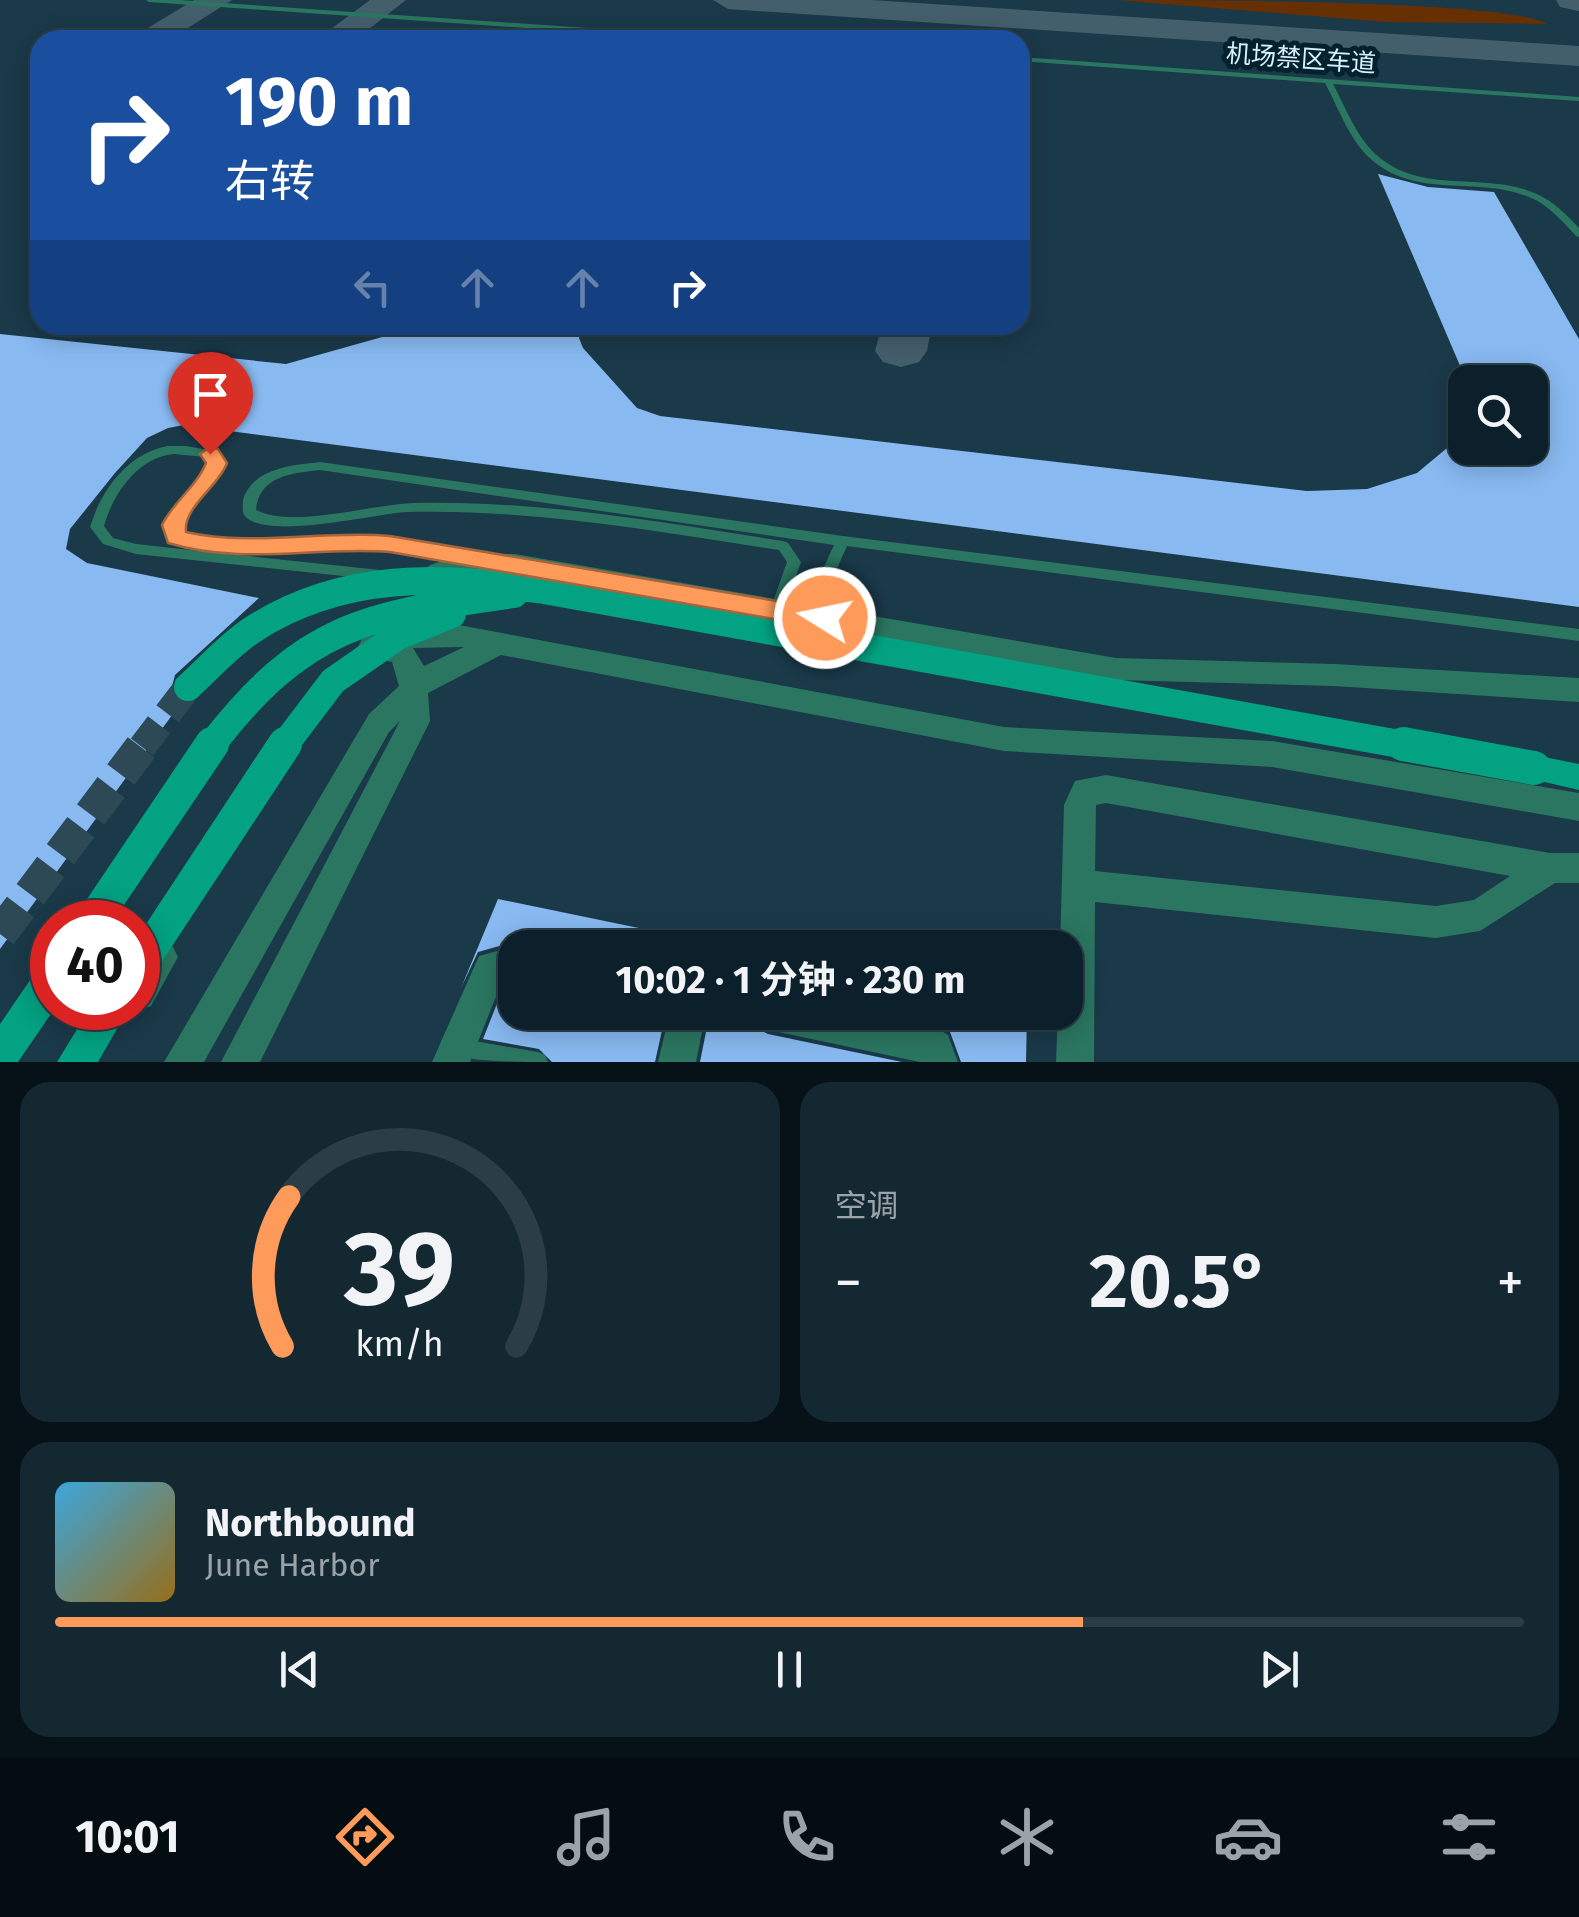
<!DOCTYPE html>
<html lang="zh">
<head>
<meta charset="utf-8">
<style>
  body { margin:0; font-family:"Fira Sans","Noto Sans SC",sans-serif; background:#142832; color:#f1f3f6; height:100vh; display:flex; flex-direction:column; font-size:38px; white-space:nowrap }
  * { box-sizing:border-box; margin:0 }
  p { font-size:32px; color:#9aa3a8 }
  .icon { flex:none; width:55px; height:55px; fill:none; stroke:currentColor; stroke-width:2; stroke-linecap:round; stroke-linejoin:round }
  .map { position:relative; height:1062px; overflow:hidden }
  .side { display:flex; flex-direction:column; gap:20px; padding:20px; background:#061217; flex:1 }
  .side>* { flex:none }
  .guide { position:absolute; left:30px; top:30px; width:1000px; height:305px; border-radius:30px; box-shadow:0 5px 25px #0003,0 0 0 2px #2b3e47; background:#1a4fa0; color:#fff; overflow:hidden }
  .buttons { position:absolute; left:1448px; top:365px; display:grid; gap:20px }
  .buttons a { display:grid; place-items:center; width:100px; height:100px; border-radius:20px; background:#0b202a; box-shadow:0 5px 25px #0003,0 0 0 2px #2b3e47; font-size:50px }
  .speed { position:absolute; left:30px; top:900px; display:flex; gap:20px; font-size:50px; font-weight:700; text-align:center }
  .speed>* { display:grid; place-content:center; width:130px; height:130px; border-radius:50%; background:#0b202a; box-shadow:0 5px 25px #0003,0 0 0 2px #2b3e47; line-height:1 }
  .speed .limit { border:15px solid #d22; background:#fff; color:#111 }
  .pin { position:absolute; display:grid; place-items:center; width:85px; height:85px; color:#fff; margin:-102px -42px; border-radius:50% 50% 50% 0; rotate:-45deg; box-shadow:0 0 10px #0007 }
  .pin .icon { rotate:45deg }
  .me { position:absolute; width:110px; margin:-55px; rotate:280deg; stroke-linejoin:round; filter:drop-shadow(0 0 8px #0008) }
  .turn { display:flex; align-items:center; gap:35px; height:210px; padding:0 30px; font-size:45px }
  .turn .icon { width:130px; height:130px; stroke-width:2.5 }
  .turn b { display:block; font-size:70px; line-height:85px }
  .lanes { display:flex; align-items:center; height:95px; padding:0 30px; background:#0003; justify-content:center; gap:50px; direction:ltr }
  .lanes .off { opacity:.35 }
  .big { font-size:75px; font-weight:700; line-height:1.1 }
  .side .card { flex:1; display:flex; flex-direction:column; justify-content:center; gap:15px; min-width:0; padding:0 35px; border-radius:30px; background:#142832 }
  .side .dial { align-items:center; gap:0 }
  .dial svg { height:260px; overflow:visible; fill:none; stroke:#2b3e47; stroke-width:7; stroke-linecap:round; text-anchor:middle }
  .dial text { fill:#f1f3f6; stroke:none }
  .song { display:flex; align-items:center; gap:30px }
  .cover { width:120px; height:120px; border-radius:15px; background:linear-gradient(135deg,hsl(200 70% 55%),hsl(40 70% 35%)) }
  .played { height:10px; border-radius:5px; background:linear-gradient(90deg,#ff9b5a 70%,#2b3e47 70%) }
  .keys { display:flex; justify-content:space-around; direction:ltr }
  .heat { display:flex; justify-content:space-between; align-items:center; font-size:55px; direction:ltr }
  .side .tiles { flex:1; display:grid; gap:20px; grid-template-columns:1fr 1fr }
  .card:last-child { grid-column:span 2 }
  .trip { position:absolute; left:498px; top:930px; width:585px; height:100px; border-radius:30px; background:#0b202a; box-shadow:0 5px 25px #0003,0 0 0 2px #2b3e47; font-weight:700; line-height:100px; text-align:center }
  .dock { display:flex; height:160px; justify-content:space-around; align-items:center; background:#040d11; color:#9aa3a8 }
  .dock .icon { width:70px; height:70px }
  .dock .selected { color:#ff9b5a }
  .dock b { font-size:45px; color:#f1f3f6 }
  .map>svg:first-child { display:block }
  .built { fill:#1a3949; fill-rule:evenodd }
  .green { fill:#673003 }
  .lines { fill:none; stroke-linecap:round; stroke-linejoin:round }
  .taxiway { fill:#445f6c; fill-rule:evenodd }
  .building { fill:#88b9f1 }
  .secondary-tunnel-far1 { stroke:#2d4956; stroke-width:28; stroke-dasharray:28 14; stroke-linecap:butt }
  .secondary-tunnel { stroke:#2d4956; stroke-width:34; stroke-dasharray:34 16; stroke-linecap:butt }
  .service { fill:#2a7661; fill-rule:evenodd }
  .minor { fill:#2a7661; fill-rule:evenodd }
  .tertiary { fill:#2a7661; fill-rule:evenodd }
  .secondary { fill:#02a282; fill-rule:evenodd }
  .secondary-bridge-far1 { stroke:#02a282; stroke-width:28 }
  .secondary-bridge { stroke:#02a282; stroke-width:34 }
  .route { fill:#ff9b5a; stroke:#a6653a; stroke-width:2.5 }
  .labels { text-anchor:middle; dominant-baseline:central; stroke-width:10; stroke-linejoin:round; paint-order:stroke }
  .far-street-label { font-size:25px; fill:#d9f1ff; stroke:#04212e }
</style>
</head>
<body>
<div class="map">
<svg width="1579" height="1062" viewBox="0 0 1579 1062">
  <rect width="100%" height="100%" fill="#0f2b38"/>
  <path class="built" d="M0 0H1579V1062H0ZM40 40H1020V325H40ZM1465 382H1530V448H1465ZM52 922H138V1008H52ZM515 948H1065V1012H515Z"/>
  <path class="green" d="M1117 0C1185 0 1510 0 1547 24L1386 22Z"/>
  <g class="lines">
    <path class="taxiway" d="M194 0H232L169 40H128Z
      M370 0H406L355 40H316Z
      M713 0H871L1579 46V66L728 9Z
      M1556 0H1579V11L1560 7Z
      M882 325H932L927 351 919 362 901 367 883 362 875 351Z"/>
  </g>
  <path class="building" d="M1378 174 1428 187 1494 192 1579 339V607L184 425 168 428 147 438 115 473 70 529 66 549 87 563 259 598 175 675 171 690 181 703 0 949V334L286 364 425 325H583L579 338 583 348 637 408 660 416 1307 491 1367 489 1417 473 1465 433V448H1530V382H1467Z
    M498 899 692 939V948H524L514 942 478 952 461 988Z
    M515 984V1012H666L655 1062H552L539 1049 483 1039 502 991Z
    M710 1012H748L752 1026 768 1034 902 1062H700Z
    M897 1012H1027L1026 1062H961L950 1032Z"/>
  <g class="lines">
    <path class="secondary-tunnel-far1" d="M142 747 188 687"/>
    <path class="secondary-tunnel" d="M0 934 144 744"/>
    <path class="service" d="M146 0H179L732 38 736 40H700L149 2Z
      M1020 57 1579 97V101L1333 84C1346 108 1357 139 1379 157 1424 195 1486 171 1537 194 1554 202 1566 214 1579 228V237L1576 236C1562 221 1549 205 1529 197 1478 176 1419 199 1373 161 1350 142 1339 109 1325 83L1020 61Z
      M168 446H186L215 451 222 463C210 487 182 506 183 535L228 544 348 536 390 539 465 555 472 560 465 565 390 549 348 546 229 554 380 570 385 571 387 575 385 579 380 580 136 554 103 544 90 527C101 490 128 453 168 446ZM174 454 206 457 210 463 171 517 169 538 176 543 226 554 136 544 113 538 104 526C113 494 138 457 174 454Z
      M320 462 843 536 1579 629V641L847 546 830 584 832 618 830 622H820L818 618 816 584 834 545 320 470C292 473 259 476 256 510 293 529 371 504 415 503 539 500 661 522 783 541L788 543 801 562 784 610 782 614H772L770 610 787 562 779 550C655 531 533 509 408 512 376 513 264 542 244 515 242 512 243 503 243 500 252 468 293 465 320 462Z
      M457 1038 538 1052 545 1055 548 1062C517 1062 480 1062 450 1055L447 1048 450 1041Z"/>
    <path class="minor" d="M1106 775 1550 853H1579V883H1555L1480 931 1436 938 1095 902 1094 1062H1056L1058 1012H1065V948H1060L1064 805 1075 781ZM1106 803 1510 876 1474 900 1436 906 1095 871 1096 805Z
      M515 946 520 948H515V980L503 983 499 989 470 1062H432L479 956Z
      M670 1012H706L696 1062H658Z
      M751 1012C809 1012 898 1002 948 1035L958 1062H920L769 1030 756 1025Z"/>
    <path class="tertiary" d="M462 554H515L1116 658 1334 664 1579 678V702L1334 686 1116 680 515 572 462 573 427 595H409L405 588 430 565Z
      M459 625 1004 727 1272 741 1579 793V821L1272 767 1004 751 501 655 428 693 430 721 260 1062H221L400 721 389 732 204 1062H164L369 714 399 686 392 662 362 655 358 647 362 639 372 636 394 641 396 631ZM459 647H464L424 666 413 648Z
      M160 940 172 945 178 957 151 1006 138 1011 129 1008H138C138 981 131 952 160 940Z"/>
    <path class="secondary" d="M1534 755 1579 764V790L1523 777 1519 768 1523 759Z
      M52 962 55 1008 18 1062H0V1024L39 967Z
      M90 1008H129L98 1062H57Z"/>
    <path class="secondary-bridge-far1" d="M188 687C209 668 228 646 252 630 342 571 442 576 544 590L1416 747
      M210 747C305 623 367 615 514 594
      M283 747 333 681 398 636 452 614"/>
    <path class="secondary-bridge" d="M1403 744 1534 768
      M92 922 212 744
      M138 967 285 744"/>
  </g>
  <path class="route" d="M210 447 218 449 227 463C219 486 183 507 186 532 253 547 321 530 390 536L825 609 838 618 825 628 390 552C311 546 246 566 168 543L162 525C173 502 197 486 206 463L200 454Z"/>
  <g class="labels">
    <g class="far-street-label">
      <text transform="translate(1301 59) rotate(4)">机场禁区车道</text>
    </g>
  </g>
</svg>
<div class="buttons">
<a><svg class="icon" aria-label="search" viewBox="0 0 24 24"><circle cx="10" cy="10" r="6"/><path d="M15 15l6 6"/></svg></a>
</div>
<div class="speed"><div class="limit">40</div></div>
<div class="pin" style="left:210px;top:454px;background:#d93025"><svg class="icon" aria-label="arrive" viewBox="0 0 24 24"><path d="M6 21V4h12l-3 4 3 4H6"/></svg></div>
<svg class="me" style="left:825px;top:618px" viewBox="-20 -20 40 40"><circle r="17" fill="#ff9b5a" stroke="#fff" stroke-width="3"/><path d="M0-11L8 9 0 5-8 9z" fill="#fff"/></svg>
<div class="trip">10:02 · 1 分钟 · 230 m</div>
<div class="guide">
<div class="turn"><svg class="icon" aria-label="right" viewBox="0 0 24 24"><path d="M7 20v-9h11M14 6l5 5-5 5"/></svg><div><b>190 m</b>右转</div></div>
<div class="lanes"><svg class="icon off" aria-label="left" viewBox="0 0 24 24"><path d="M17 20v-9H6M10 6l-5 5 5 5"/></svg><svg class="icon off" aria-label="ahead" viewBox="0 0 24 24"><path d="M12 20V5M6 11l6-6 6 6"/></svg><svg class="icon off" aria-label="ahead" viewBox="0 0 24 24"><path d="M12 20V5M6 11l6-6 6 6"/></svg><svg class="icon" aria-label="right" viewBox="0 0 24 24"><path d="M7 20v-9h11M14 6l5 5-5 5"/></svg></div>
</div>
</div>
<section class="side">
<div class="tiles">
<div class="card dial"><svg viewBox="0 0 100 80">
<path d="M14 69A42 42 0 1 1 86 69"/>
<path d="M14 69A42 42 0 0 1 16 23" stroke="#ff9b5a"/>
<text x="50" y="56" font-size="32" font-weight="700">39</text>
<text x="50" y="72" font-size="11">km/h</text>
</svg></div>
<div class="card"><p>空调</p>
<div class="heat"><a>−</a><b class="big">20.5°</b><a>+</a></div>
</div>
<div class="card">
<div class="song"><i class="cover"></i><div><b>Northbound</b><p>June Harbor</p></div></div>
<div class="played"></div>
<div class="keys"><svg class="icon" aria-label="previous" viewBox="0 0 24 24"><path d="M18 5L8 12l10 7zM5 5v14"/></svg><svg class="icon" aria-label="pause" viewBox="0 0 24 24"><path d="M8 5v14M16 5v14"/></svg><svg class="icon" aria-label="next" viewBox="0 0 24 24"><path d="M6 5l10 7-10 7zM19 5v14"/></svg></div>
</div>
</div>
</section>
<nav class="dock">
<b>10:01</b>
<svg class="icon selected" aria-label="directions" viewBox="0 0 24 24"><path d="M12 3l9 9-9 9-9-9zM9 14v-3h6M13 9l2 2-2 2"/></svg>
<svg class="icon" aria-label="music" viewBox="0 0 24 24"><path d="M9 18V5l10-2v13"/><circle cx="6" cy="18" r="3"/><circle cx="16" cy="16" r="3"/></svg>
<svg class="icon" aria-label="phone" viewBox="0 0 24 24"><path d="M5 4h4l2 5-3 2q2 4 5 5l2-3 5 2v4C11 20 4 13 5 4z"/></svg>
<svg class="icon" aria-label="climate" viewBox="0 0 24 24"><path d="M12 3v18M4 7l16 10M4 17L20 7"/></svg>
<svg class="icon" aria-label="car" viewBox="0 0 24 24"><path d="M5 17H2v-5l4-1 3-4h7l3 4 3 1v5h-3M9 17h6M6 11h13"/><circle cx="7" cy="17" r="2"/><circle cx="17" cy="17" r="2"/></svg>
<svg class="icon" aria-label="filters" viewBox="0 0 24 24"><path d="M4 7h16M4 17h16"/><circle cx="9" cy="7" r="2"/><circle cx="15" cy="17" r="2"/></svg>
</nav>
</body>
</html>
